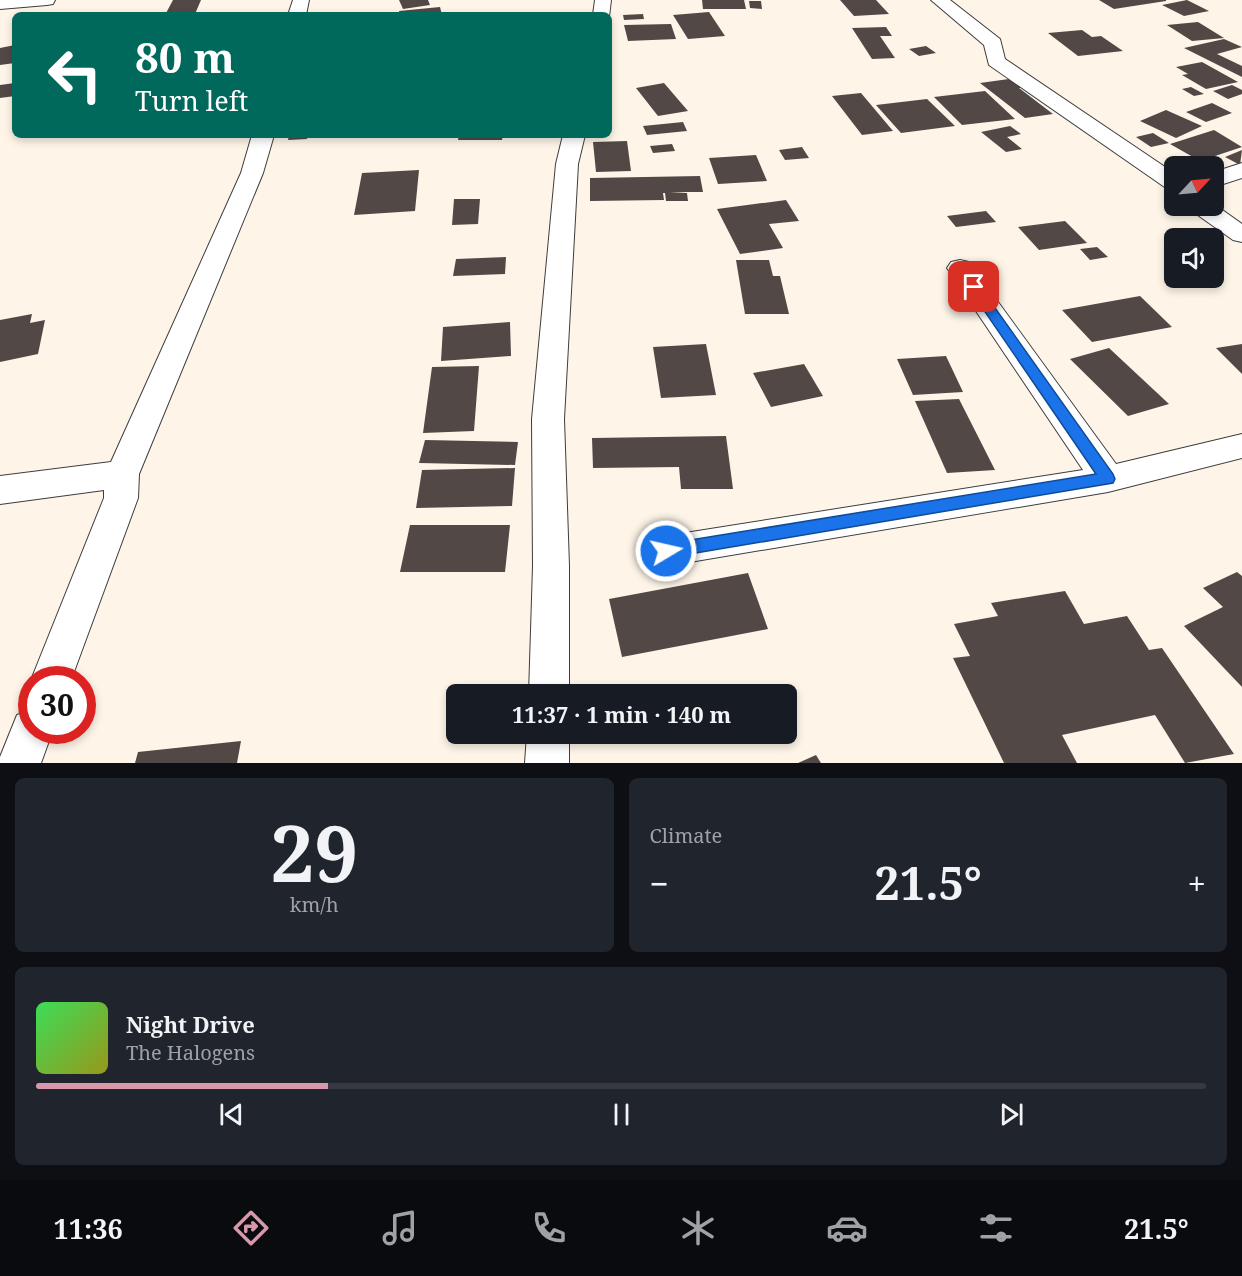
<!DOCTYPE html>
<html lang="en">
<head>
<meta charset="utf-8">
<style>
  body { margin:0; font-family:"Noto Serif",serif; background:#20242c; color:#f1f3f6; height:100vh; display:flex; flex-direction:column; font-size:22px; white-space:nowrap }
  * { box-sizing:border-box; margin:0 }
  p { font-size:20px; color:#9ea1a6 }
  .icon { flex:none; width:33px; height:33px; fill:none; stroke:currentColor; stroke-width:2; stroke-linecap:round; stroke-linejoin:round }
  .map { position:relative; height:763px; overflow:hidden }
  .details { display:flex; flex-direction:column; gap:15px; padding:15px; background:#0d0f14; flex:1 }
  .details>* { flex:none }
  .top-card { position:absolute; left:12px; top:12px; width:600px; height:126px; border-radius:9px; box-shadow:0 3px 9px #0003; background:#00695c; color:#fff; overflow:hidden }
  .needle { width:39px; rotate:64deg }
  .fabs { position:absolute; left:1164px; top:156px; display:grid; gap:12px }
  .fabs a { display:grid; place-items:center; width:60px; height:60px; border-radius:9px; background:#171b24; box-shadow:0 3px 9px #0003; font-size:30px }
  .speed { position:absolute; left:18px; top:666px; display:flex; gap:12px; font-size:30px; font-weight:700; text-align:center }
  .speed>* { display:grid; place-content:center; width:78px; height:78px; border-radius:50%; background:#171b24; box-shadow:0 3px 9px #0003; line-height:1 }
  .speed .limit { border:9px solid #d22; background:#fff; color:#111 }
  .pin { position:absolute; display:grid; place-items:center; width:51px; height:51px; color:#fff; margin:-26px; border-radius:12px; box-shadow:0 3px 9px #0006 }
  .me { position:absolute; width:66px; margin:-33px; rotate:81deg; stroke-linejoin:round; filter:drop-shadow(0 0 4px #0008) }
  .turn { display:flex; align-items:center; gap:21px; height:126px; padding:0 24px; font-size:27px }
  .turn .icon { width:78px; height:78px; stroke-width:2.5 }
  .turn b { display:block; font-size:42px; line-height:51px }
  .big { font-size:45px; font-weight:700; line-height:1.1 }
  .details .card { flex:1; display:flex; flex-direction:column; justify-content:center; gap:9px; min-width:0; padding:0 21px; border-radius:9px; background:#20242c }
  .details .dial { align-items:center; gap:0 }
  .dial b { font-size:78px; line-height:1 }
  .song { display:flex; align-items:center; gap:18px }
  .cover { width:72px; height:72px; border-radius:9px; background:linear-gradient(135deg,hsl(130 70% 55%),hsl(60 70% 35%)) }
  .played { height:6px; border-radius:3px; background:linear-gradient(90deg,#d698aa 25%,#363941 25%) }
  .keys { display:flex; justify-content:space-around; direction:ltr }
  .heat { display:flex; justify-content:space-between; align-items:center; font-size:33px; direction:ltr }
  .details .tiles { flex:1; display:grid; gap:15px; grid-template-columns:1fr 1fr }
  .card:last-child { grid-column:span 2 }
  .trip { position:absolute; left:446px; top:684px; width:351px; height:60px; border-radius:9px; background:#171b24; box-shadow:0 3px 9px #0003; font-weight:700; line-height:60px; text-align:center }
  .menu { display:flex; height:96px; justify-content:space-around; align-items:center; background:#090b0e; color:#9ea1a6 }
  .menu .icon { width:42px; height:42px }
  .menu .selected { color:#d698aa }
  .menu b { font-size:27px; color:#f1f3f6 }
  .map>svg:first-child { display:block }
  .building { fill:#524947 }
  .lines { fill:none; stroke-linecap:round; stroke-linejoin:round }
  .street-casing { stroke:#3d3d3d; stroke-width:2 }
  .street { fill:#fff; fill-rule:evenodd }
  .route { fill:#1a73e8; stroke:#114b97; stroke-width:1.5 }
</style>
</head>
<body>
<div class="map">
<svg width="1242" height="763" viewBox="0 0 1242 763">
  <rect width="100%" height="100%" fill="#fef5e8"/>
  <path class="building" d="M173 0H201L195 14 165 15Z
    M399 0H428L430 5 403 9Z
    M702 0H744L746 9H703Z
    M840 0H876L889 14 854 16Z
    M1099 0H1166V1L1114 9Z
    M1187 0 1209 11 1184 16 1162 5Z
    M749 1H761L762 9 750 8Z
    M440 7 442 15H400L399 11Z
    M709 12 725 36 688 39 673 15Z
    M643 14 644 19 624 20 623 15Z
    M1198 22 1224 38 1192 41 1167 25Z
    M671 24 676 39 628 41 624 25Z
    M886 27 892 36H880L895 58 872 59 852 28Z
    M1082 30 1092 37 1101 36 1123 51 1078 56 1048 33Z
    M1224 39 1242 47 1217 54 1242 66V77L1184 48Z
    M15 45V63L0 65V48Z
    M926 46 936 53 919 56 909 49Z
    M1202 62 1238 82 1206 89 1182 75 1188 74 1176 67Z
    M1016 78 1028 87 1019 88 1053 114 1025 118 980 83Z
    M15 83V96L0 98V85Z
    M664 83 688 111 658 116 636 88Z
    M1232 85 1242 90V94L1228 99 1213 91Z
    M1191 87 1204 94 1194 96 1182 89Z
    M985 91 1015 119 962 125 934 97Z
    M861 93 893 131 862 135 832 96Z
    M927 99 955 126 901 133 876 105Z
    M1212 103 1232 113 1206 122 1186 112Z
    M1166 110 1202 126 1176 138 1140 121Z
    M683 122 687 131 647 135 643 126Z
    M1010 126 1021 134 1007 137 1022 149 1006 152 981 132Z
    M1214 130 1242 147 1200 161 1170 144Z
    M1153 133 1169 143 1151 147 1136 137Z
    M289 135H308L307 139 288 140Z
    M459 135H503L502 140H458Z
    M627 141 631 171 596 172 593 142Z
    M672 144 675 151 653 153 650 146Z
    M802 147 809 158 785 160 779 150Z
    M1242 150 1240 165 1225 157Z
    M756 155 767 181 718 184 709 158Z
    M419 170 415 211 354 215 362 173Z
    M700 176 703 192H670L687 193 688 201H666L665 193H663L664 200 590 201V178Z
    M454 199H480L478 224 452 225Z
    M786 200 799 221 769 224 783 248 740 254 717 209Z
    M986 211 996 222 956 227 947 216Z
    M1065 221 1087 243 1039 250 1018 227Z
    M1097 247 1108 257 1090 260 1080 249Z
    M506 257 505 274 453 276 456 259Z
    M736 260H769L773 276H780L789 314H745Z
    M1140 296 1172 327 1092 342 1062 310Z
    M32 314 30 323 45 320 38 354 0 362V320Z
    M510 322 511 356 441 361 443 327Z
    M706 344 716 395 661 398 653 347Z
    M1242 344V374L1216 348Z
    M1109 348 1169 404 1128 416 1070 359Z
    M946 356 963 392 913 395 897 359Z
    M804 364 823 396 771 407 753 373Z
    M479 366 474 431 423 433 432 367Z
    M959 399 995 470 947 473 915 401Z
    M726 436 733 489H681L679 467 593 468 592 438Z
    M425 440 518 442 515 465 419 463Z
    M515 468 512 506 416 508 422 470Z
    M410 525H510L505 572H400Z
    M1237 572 1242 576V687L1184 626 1223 607 1203 588Z
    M748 573 768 629 622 657 609 599Z
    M1065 591 1084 624 1127 616 1149 650 1162 648 1234 754 1185 763 1155 715 1062 735 1077 763H1004L953 658 970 656 954 624 998 616 991 603Z
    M241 741 237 763H135L138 752Z
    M816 755 821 763H798Z"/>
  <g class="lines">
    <g class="street-casing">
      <path id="street" d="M0 0H55L53 4 47 5 0 9Z
        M293 0H309L306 15H288Z
        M595 0H611L609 17V15H593Z
        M931 0H950L1000 39 1005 59 1174 173V190L1166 188 989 65 984 45Z
        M252 135H274L263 173 139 474 138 498 71 680H32V681L31 680 104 498V490L0 504V476L111 462 241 173Z
        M563 135H585L578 164 564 419 569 566V694H529L533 566 532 419 556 164Z
        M1242 163V178L1214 187V172Z
        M1214 204 1242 224V242L1233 240 1192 211 1188 206Z
        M960 260 969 262 1116 464 1242 434V458L1108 492 666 566 653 562 648 551 653 540 666 536 1083 470 947 268 951 262Z
        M32 709V730H53L41 763H0V757L17 715Z
        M527 734H569V763H525Z"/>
    </g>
    <use href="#street" class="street"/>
  </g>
  <path class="route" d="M974 283 978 284 1113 474 1115 479 1113 483 666 558 661 556 658 551 661 546 666 544 1096 474 968 287Z"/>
</svg>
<div class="fabs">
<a><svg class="needle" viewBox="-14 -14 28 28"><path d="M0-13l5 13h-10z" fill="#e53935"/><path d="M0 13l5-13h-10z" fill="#9ea1a6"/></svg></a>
<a><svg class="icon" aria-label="sound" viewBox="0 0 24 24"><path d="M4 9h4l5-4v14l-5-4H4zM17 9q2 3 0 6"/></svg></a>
</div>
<div class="speed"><div class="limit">30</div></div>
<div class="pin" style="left:974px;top:287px;background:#d93025"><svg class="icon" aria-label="arrive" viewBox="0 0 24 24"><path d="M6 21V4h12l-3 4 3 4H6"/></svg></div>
<svg class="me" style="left:666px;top:551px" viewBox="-20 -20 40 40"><circle r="17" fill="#1a73e8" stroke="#fff" stroke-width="3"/><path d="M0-11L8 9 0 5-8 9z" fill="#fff"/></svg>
<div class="trip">11:37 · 1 min · 140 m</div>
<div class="top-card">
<div class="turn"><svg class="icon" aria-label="left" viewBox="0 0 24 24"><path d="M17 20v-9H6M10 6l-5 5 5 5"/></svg><div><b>80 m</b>Turn left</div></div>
</div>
</div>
<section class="details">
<div class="tiles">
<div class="card dial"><b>29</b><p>km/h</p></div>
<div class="card"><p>Climate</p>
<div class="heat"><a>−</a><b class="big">21.5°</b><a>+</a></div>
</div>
<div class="card">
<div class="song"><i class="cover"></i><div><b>Night Drive</b><p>The Halogens</p></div></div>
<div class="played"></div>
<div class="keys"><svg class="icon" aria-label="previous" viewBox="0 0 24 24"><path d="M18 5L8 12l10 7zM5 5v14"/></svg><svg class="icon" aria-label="pause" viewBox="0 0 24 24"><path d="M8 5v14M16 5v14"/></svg><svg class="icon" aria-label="next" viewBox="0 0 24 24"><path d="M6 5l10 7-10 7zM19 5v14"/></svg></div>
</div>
</div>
</section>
<nav class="menu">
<b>11:36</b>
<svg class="icon selected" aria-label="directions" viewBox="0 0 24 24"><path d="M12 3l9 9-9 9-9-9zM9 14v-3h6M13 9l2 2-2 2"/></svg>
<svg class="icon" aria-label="music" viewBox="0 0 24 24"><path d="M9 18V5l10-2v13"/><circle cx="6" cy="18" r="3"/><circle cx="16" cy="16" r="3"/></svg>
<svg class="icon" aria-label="phone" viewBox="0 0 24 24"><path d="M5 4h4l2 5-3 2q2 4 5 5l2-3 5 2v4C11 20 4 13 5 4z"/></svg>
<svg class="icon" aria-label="climate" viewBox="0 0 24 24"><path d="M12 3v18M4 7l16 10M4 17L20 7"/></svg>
<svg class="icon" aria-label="car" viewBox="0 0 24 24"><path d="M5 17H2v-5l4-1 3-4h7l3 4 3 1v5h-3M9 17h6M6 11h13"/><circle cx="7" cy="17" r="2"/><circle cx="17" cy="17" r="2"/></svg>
<svg class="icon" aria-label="filters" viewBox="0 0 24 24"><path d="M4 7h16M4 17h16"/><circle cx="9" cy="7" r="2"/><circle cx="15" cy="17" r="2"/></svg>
<b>21.5°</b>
</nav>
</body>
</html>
